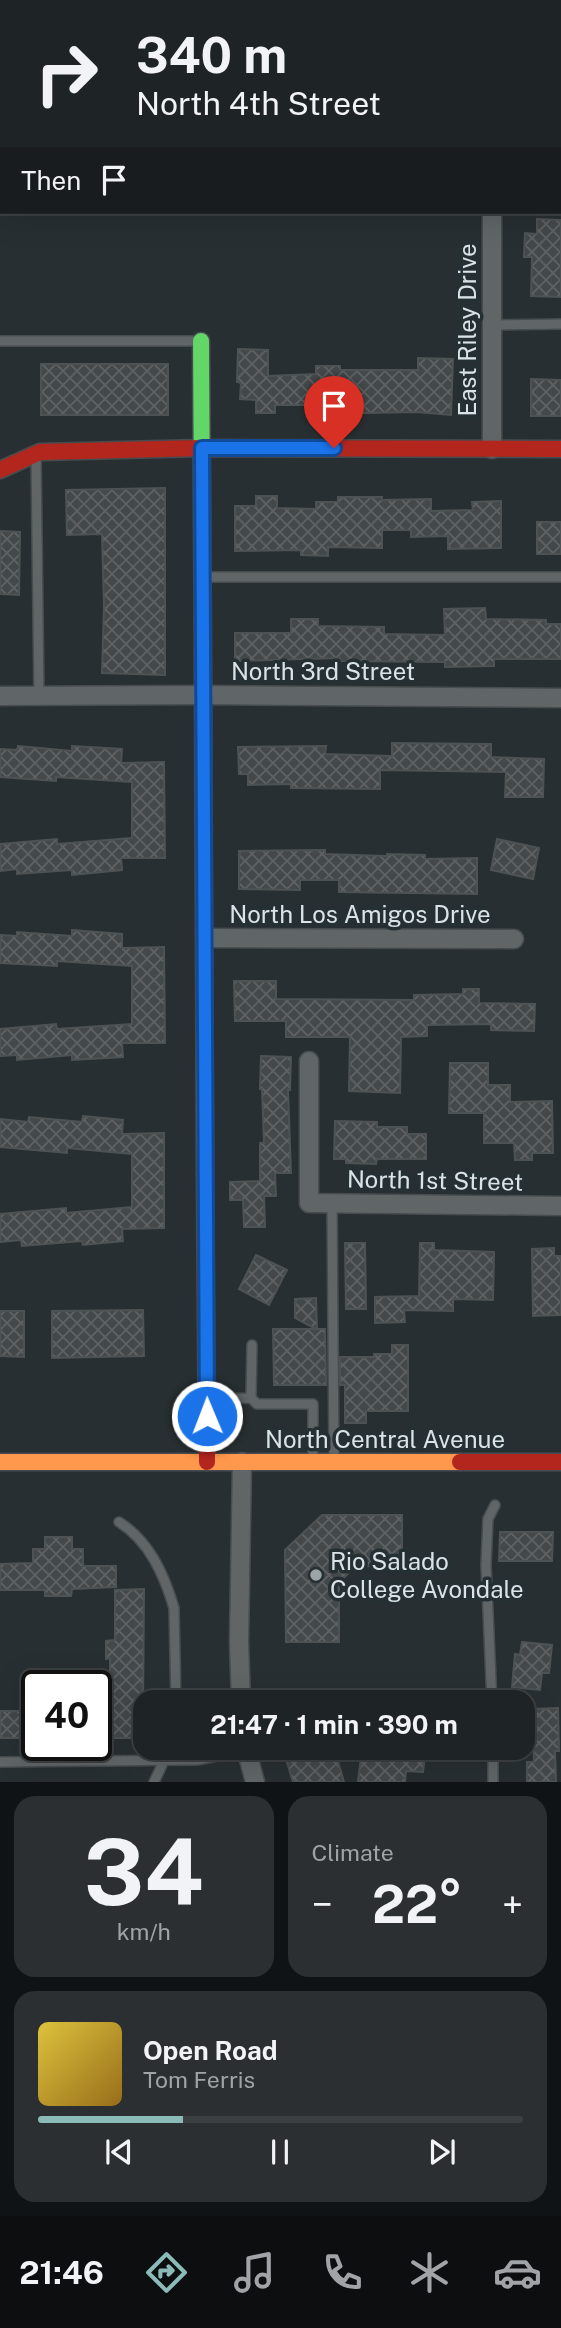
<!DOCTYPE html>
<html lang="en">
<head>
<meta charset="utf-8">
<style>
  body { margin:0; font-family:"Public Sans",sans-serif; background:#2b2f32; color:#f1f3f6; height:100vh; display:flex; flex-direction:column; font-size:26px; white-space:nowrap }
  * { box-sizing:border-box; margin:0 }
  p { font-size:23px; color:#a1a4a7 }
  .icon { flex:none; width:38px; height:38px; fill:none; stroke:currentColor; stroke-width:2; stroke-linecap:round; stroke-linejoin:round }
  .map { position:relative; height:1782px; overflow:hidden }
  .sheet { display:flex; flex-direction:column; gap:14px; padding:14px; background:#101315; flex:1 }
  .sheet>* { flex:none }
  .top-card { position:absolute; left:0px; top:0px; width:562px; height:214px; box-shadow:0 7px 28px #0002,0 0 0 2px #3c4043; background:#1e2326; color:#f1f3f6; overflow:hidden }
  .speed { position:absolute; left:21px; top:1670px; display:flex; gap:14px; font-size:35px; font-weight:700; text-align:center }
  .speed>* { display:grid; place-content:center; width:91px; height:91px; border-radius:50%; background:#1e2326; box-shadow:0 7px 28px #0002,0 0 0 2px #3c4043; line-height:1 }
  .speed .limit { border:4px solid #111; border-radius:10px; background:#fff; color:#111 }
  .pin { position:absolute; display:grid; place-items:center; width:60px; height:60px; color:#fff; margin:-72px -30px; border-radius:50% 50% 50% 0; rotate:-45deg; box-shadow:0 0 7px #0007 }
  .pin .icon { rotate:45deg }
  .me { position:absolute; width:77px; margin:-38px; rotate:359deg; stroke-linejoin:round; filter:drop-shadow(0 0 5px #0008) }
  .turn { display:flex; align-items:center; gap:24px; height:147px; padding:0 21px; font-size:32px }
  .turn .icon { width:91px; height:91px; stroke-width:2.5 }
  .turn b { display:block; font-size:49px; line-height:60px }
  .then { display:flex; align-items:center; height:66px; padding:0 21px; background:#0003; gap:14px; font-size:26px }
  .big { font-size:52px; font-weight:700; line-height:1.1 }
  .sheet .card { flex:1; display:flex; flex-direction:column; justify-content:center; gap:10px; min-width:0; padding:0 24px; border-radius:21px; background:#2b2f32 }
  .sheet .dial { align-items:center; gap:0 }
  .dial b { font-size:91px; line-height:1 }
  .song { display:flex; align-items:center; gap:21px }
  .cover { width:84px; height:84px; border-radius:10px; background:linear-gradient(135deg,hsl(50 70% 55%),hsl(40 70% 35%)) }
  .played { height:7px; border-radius:4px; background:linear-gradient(90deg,#8bbbb9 30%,#3c4043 30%) }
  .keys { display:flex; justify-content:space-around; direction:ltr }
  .heat { display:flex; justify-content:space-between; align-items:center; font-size:38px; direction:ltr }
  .sheet .tiles { flex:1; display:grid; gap:14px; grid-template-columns:1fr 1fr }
  .card:last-child { grid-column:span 2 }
  .trip { position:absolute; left:133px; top:1690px; width:402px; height:70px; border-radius:21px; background:#1e2326; box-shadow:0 7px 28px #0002,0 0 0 2px #3c4043; font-weight:700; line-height:70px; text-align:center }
  .tabs { display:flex; height:112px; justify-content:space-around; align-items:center; background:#0c0e0f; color:#a1a4a7 }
  .tabs .icon { width:49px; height:49px }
  .tabs .selected { color:#8bbbb9 }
  .tabs b { font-size:32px; color:#f1f3f6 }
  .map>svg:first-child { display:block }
  .building { fill:url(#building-cross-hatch); stroke:#4d5355; stroke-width:2 }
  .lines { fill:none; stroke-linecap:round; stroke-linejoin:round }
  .lane-casing { stroke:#464c4f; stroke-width:12 }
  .street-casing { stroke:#464c4f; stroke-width:21 }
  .fast-casing { stroke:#464c4f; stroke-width:19 }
  .slow-casing { stroke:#464c4f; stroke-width:19 }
  .jam-casing { stroke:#464c4f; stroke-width:19 }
  .lane { stroke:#606668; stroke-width:9 }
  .street { stroke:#606668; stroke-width:18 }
  .fast { stroke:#63d668; stroke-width:16 }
  .slow { stroke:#ff974d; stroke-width:16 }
  .jam { stroke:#b3261e; stroke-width:16 }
  .route-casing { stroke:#114b97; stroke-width:18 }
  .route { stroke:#1a73e8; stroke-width:12 }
  .poi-dot { fill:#9da4a7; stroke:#253035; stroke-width:2.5 }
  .labels { text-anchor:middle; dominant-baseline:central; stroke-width:7; stroke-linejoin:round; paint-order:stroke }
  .street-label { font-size:24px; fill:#dce3e6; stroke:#253035 }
  .poi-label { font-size:24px; fill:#dce3e6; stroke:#253035; text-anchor:start }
</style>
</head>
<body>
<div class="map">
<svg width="561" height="1782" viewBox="0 0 561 1782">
  <defs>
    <pattern id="building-cross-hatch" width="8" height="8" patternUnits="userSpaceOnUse" patternTransform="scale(1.75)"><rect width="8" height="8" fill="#43484a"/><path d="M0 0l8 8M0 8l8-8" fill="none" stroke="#5e6264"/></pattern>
  </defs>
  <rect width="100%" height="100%" fill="#282f32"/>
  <path class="building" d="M537 219 561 220V297L531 296 532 257H524L525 233 537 234Z
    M238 349 268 350V376L316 374V366H340V370H418V358L453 359 451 415 417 412 315 414V405H275V413H256V400L240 399 241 383 237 382Z
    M41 364H168V415H41Z
    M531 379 561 380V416H531Z
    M165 488V675L102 673 104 606 102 534 67 535 66 490Z
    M256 496H277V508L316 509V502H338V497H382V500L431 499V511L473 510 472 502 501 501V548L448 549V536L411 537V530H382V548L328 547V556L301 555V550L235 551V506H256Z
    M537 522H561V554H537Z
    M0 531 20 532 19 595 0 594Z
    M485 608 486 619 546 620V624H561V659H494V666L445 667V662L340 661V658L235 661V633H291V619H318V626L384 627V634L445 635 444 609Z
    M392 743 491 744V757L544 759 543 797H505L506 772 380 770V789L291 788V784L248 785V774H239L238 747 326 746 325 754 392 756Z
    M18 746 72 751V746L122 749 121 763 164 762 165 858H121L122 870 72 875V870L17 874V869L0 871V844L57 839V844L132 838V782L56 777V781L0 777V749L17 750Z
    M497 839 539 848 533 879 491 870Z
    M325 850V854L387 856V854L425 855V859L477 858V894L339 892V880H300V890L239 889V851Z
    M72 930 122 934V948L164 947 165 1043H122L123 1057 72 1060V1055L17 1060V1055L0 1056V1029L56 1024 57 1029 132 1024V966L57 961V966L0 963V935L17 936V932L72 936Z
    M234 981H276V999L414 1000V995L463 994V989H479V1003L535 1004 534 1031 491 1030V1024L427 1025V1036L401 1037 400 1093 349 1091 350 1037H286V1021H235Z
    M261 1056 291 1057 290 1090H288L291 1173H275L276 1196H264L265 1227H244L243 1200H230V1182L260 1181V1143H264L262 1089H260Z
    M450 1063H488V1085H510V1102L552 1101 553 1153H532V1160H515L514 1143H484V1113H449Z
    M83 1116 123 1120 122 1134 164 1133V1228L122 1229 123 1241 83 1245 82 1241 22 1246 21 1240 0 1242V1214L66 1208V1213L132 1207V1154L67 1148V1153L0 1147V1119L28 1122 29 1117 82 1122Z
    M335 1121 377 1122V1127H407V1134H426V1159H377L376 1164 346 1163V1159H334Z
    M345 1243H365L366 1309H346Z
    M420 1243H434V1250L494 1252 493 1300 453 1299V1311L404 1310 405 1322 375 1323V1297L419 1296Z
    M554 1248V1256H561V1315L533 1316 532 1249Z
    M256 1255 287 1270 269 1305 239 1289Z
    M316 1298 317 1329H325L326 1385H274L273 1329H316L295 1318V1299Z
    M143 1310 144 1356 52 1358V1311Z
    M0 1311H24V1357L0 1356Z
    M392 1345H408V1411H366V1423H345V1385H340V1357H374V1354H392Z
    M322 1515H402V1567L355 1566 339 1583V1642H286L285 1550Z
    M500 1532H553L552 1561H499Z
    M45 1537H72V1549H83V1566H116V1587L72 1589 71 1596H45V1590H0V1564L33 1563V1549H45Z
    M144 1589 143 1711H133V1738H96V1706H110V1658L106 1659V1641L115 1640V1590Z
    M522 1642 552 1645 549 1673H542L540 1690 512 1687 515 1654 520 1655Z
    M558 1708 559 1751H555L556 1782H527V1762H534L532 1709Z
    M0 1711H33V1738H0Z
    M322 1748H334L344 1782H293L286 1759Z
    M362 1748H426L423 1772 406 1771 405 1782H358Z"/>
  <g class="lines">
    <g class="lane-casing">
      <path id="lane" d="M492 325 561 324
        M0 341H199
        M36 456 39 696
        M206 577H561
        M332 1203 334 1460
        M252 1345 251 1398 257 1404H313V1460
        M209 1399 251 1398
        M119 1522C149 1541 164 1574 174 1608L176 1703
        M492 1703 486 1565 488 1519 495 1505
        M178 1748V1760
        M493 1748V1782
        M0 1762 197 1760 247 1750
        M154 1782 164 1761"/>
    </g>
    <g class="street-casing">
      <path id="street" d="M492 0V2
        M560 179H561
        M492 212V449
        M0 696 203 695 561 698
        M206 938 514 939
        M309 1061V1203L561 1206
        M241 1703 239 1642 242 1462
        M246 1748 255 1782"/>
    </g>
    <g class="fast-casing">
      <path id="fast" d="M201 341 203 667"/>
    </g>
    <g class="slow-casing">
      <path id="slow" d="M203 667 205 1174
        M0 1462H460"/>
    </g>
    <g class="jam-casing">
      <path id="jam" d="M0 470 40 452 202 448 561 449
        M205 1174 207 1462
        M460 1462H561"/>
    </g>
    <use href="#lane" class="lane"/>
    <use href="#street" class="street"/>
    <use href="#fast" class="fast"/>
    <use href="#slow" class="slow"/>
    <use href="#jam" class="jam"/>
  </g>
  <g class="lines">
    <g class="route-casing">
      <path id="route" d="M207 1416 202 448H334"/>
    </g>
    <use href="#route" class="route"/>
  </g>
  <circle class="poi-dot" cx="316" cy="1575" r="7"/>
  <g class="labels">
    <g class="street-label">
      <text transform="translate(467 330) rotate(-90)">East Riley Drive</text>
      <text x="323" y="671">North 3rd Street</text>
      <text x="360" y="914">North Los Amigos Drive</text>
      <text transform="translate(435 1180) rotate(1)">North 1st Street</text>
      <text x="385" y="1439">North Central Avenue</text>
    </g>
    <g class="poi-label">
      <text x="330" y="1561">Rio Salado<tspan x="330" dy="28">College Avondale</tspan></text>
    </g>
  </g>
</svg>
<div class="speed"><div class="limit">40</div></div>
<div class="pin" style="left:334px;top:448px;background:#d93025"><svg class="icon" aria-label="arrive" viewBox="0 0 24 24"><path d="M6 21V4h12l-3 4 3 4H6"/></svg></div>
<svg class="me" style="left:207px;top:1416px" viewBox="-20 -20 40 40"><circle r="17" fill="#1a73e8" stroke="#fff" stroke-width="3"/><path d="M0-11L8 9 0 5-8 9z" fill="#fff"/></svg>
<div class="trip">21:47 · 1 min · 390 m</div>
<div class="top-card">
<div class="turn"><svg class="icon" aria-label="right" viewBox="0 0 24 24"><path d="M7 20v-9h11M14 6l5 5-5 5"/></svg><div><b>340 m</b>North 4th Street</div></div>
<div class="then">Then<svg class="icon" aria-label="arrive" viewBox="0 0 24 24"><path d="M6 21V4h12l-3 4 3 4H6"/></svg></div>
</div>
</div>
<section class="sheet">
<div class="tiles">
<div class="card dial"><b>34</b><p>km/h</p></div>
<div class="card"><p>Climate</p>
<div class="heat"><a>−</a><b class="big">22°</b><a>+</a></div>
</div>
<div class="card">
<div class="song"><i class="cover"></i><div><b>Open Road</b><p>Tom Ferris</p></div></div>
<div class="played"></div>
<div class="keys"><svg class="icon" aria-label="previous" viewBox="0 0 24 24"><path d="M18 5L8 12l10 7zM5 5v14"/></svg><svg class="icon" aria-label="pause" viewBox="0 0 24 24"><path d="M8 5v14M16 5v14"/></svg><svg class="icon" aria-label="next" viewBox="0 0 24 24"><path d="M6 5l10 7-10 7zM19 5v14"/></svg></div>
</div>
</div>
</section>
<nav class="tabs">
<b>21:46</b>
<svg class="icon selected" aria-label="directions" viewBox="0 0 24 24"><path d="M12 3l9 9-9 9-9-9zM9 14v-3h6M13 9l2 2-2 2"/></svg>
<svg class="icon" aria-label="music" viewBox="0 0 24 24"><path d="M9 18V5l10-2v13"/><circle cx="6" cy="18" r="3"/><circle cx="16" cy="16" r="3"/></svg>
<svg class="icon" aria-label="phone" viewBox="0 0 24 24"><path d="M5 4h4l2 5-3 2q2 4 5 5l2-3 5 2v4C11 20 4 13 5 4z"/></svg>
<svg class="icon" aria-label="climate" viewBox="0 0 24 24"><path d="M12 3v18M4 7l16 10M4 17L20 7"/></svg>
<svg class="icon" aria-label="car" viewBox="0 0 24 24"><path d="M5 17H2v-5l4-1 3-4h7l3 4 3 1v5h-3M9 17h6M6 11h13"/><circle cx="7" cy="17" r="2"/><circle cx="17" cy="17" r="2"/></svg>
</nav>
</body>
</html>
